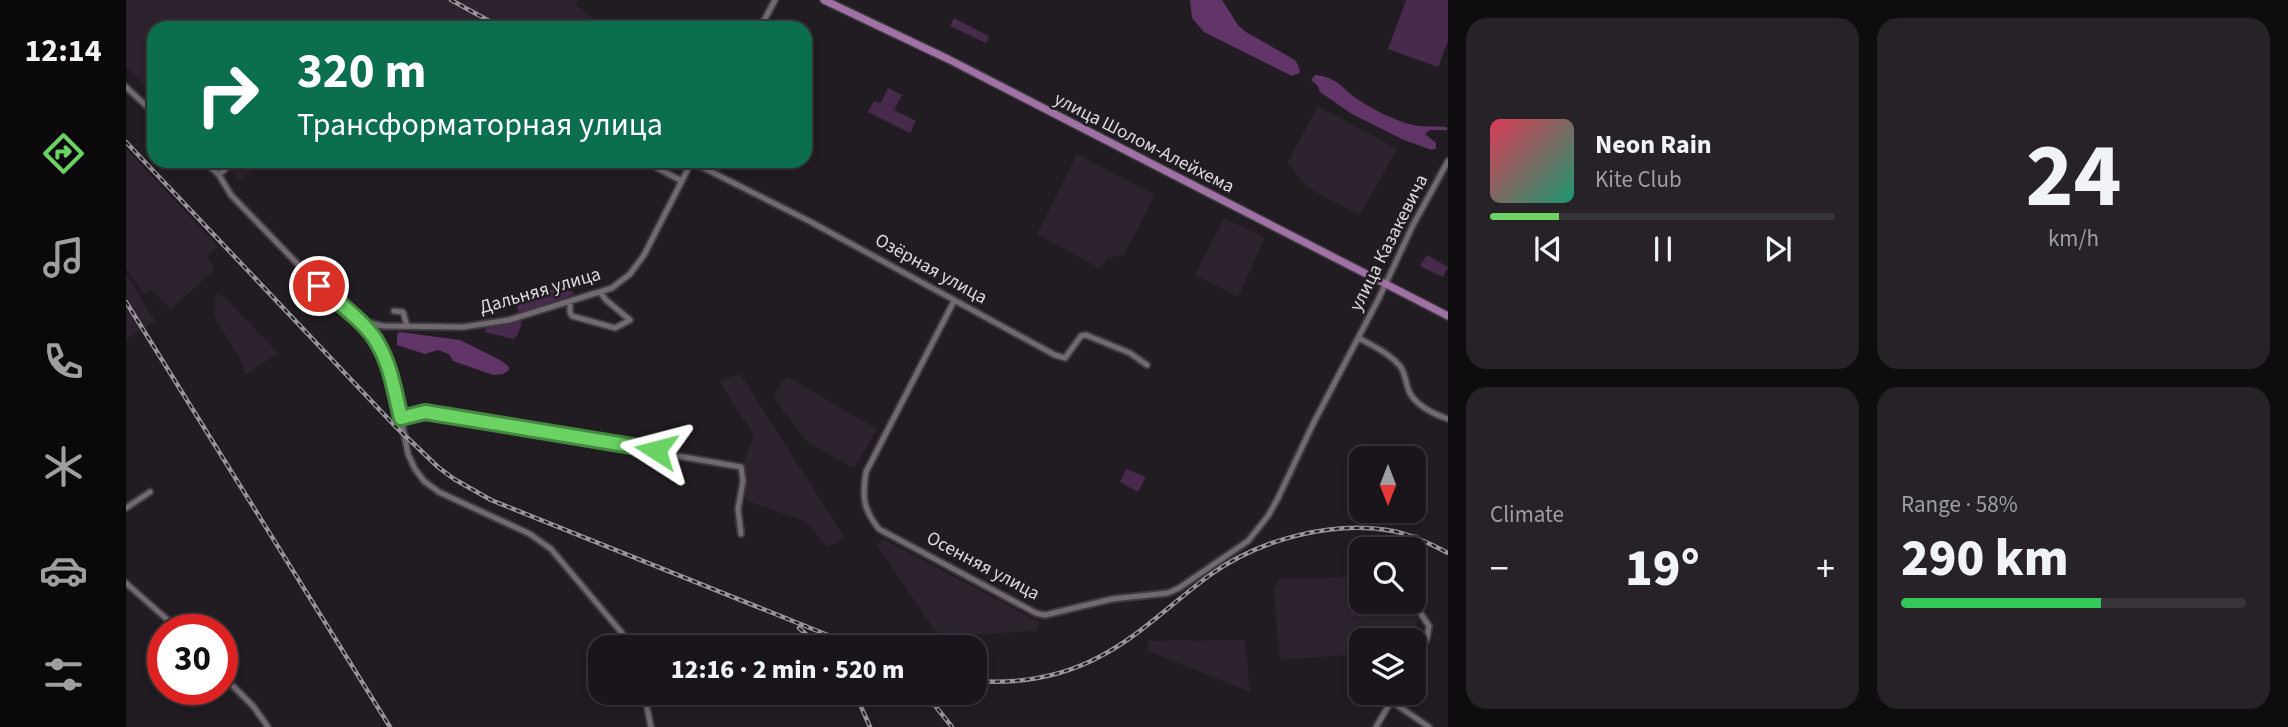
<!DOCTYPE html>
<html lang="en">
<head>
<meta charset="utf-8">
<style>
  body { margin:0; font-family:"Source Sans 3",sans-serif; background:#262227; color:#f1f3f6; height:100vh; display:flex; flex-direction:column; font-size:26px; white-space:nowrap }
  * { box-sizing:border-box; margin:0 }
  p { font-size:23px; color:#9f9fa2 }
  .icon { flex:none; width:38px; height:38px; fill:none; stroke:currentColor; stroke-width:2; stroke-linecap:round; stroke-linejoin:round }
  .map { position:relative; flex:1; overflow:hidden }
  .drawer { display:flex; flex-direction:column; gap:18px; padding:18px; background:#0e0c0e; width:840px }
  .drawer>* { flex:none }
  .top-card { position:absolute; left:21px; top:21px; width:665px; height:147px; border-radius:21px; box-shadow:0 4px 10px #0003,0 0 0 2px #373439; background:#0b6e4f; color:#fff; overflow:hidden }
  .needle { width:46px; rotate:180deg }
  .tools { position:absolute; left:1223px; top:446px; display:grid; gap:14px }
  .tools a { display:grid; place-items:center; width:77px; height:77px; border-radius:14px; background:#19151a; box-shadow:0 4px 10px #0003,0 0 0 2px #373439; font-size:35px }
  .speed { position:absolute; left:21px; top:614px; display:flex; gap:14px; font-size:35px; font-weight:700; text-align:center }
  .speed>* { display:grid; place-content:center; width:91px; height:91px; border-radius:50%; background:#19151a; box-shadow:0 4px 10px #0003,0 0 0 2px #373439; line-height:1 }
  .speed .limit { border:10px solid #d22; background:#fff; color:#111 }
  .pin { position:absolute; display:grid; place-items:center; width:60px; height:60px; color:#fff; margin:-30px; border:4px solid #fff; border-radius:50%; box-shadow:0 2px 7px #0007 }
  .me { position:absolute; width:77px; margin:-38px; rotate:279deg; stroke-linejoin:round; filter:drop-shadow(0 0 5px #0008) }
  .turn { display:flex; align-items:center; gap:24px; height:147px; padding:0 35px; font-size:32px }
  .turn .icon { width:91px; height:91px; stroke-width:2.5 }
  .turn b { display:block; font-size:49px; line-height:60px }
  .big { font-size:52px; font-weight:800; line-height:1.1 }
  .drawer .card { flex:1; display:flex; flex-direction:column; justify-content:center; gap:10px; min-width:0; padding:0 24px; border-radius:21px; background:#262227 }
  .drawer .dial { align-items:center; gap:0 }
  .dial b { font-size:91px; line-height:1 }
  .song { display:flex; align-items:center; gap:21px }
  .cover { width:84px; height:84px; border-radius:10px; background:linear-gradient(135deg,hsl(350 70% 55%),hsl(160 70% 35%)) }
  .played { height:7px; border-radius:4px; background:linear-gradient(90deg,#6ad363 20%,#373439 20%) }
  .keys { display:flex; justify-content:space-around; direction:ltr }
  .heat { display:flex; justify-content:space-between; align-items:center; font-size:38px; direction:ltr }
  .charge { height:10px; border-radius:5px; background:linear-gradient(90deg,#34c759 58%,#373439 0) }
  .drawer .tiles { flex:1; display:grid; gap:18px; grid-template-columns:repeat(2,1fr) }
  .trip { position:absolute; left:462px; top:635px; width:399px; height:70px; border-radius:21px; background:#19151a; box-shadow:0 4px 10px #0003,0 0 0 2px #373439; font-weight:800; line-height:70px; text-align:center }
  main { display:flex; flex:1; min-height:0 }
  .dock { display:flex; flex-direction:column; width:126px; justify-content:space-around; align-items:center; background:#0a080a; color:#9f9fa2 }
  .dock .icon { width:49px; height:49px }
  .dock .active { color:#6ad363 }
  .dock b { font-size:32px; color:#f1f3f6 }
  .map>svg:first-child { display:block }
  .built { fill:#2d232e }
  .green { fill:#482a4c }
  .water { fill:#613567 }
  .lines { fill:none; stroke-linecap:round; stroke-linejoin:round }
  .minor-casing { stroke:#3d393e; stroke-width:9 }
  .major-casing { stroke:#3d393e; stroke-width:10 }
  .minor { stroke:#706970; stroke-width:5 }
  .major { stroke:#9f71a5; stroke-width:7 }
  .rail-casing { stroke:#99949a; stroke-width:4.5 }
  .rail { stroke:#211c22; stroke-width:2; stroke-dasharray:5; stroke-linecap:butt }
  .route-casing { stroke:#458940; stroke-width:18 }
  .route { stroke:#6ad363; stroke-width:12 }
  .labels { text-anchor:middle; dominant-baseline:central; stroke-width:5; stroke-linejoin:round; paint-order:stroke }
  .street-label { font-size:19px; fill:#ddd9de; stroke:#211c22 }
</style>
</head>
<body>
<main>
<nav class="dock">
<b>12:14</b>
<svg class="icon active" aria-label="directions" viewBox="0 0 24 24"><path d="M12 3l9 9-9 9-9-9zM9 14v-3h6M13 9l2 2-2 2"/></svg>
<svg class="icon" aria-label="music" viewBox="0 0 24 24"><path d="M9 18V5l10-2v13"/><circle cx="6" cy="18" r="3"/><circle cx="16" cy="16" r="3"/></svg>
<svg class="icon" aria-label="phone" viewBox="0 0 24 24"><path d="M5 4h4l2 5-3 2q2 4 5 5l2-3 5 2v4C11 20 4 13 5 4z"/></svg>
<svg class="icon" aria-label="climate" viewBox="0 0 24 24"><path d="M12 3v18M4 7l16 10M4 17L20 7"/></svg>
<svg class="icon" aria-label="car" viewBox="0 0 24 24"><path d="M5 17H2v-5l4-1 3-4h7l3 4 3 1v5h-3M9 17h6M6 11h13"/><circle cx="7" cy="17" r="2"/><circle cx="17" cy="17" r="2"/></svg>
<svg class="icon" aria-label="filters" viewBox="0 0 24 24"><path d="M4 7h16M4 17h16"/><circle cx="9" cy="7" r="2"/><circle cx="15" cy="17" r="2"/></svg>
</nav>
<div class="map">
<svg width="1322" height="727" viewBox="0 0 1322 727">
  <rect width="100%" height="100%" fill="#211c22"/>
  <path class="built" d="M0 0H453L449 4 479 28H28V95L0 67Z
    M1192 106 1271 149 1234 215 1182 188 1161 163Z
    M0 149 92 246 81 256 88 270 45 309 25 289 18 294 0 269Z
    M951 154 1029 195 998 255 981 258 973 268 911 234Z
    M94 161H135L114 181Z
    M1098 218 1139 238 1112 297 1069 275Z
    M0 274 29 321 0 339Z
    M90 294 99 297 152 353 120 374 113 357 90 320 88 312Z
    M614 374 719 538 701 547 680 522 620 500 618 461 628 436 593 381Z
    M660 376 751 429 728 468 682 443 647 397Z
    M757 539 913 622 911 631 820 636 809 631 751 545Z
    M1235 577 1236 602H1268V608L1293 619 1284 640H1236L1235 654 1154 660 1147 588 1154 578Z
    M1119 640 1124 692 1022 651 1021 641Z"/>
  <path class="green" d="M1280 0H1322V41L1312 67 1262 49Z
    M828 18 862 36 863 38 860 43 824 26Z
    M762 88 776 95 768 110 790 121 784 133 742 112 748 101 755 103Z
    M1301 255 1322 267 1317 277 1294 266Z
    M436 286H440L449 294 393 314 391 307 396 300Z
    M394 321 396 324 391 336 387 339 359 332 360 328Z
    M1000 469 1020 477 1012 492 994 482Z"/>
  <path class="water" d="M1064 0H1096L1112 25 1120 32 1169 60 1173 67 1174 73 1166 76 1078 32 1066 18Z
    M1189 75C1214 77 1218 92 1236 102 1250 111 1270 121 1287 125 1297 127 1310 126 1320 127L1322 130H1304L1299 134 1310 143V148L1306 150 1278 140 1226 114 1194 92 1192 86 1185 80Z
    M274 332 334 340 376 361 383 367V370L377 374 367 375 327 361 323 354 312 350 299 354 271 345V334Z"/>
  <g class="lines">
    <g class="minor-casing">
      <path id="minor" d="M634 28 649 0
        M0 87 28 113
        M78 161 93 175 105 195 193 286 244 333 253 344 259 358 275 418 282 454 289 469 298 481 313 492 404 534 425 549 496 633 504 648
        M518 161 556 181
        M566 162 685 222 929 355 939 358 955 336 960 335 1004 353 1021 365
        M93 175 107 161
        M444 301V312L446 316 489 328 504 320 480 300 474 292
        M828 301 740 472C736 497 737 509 753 529L910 613 919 615 986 599 1042 593 1053 588 1122 541 1142 516 1152 498 1187 424 1253 298 1287 225 1322 161
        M268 311 277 312 281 326
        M234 321 257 326 337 327 383 320 486 288 504 274 518 255 566 161
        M1233 338C1247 346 1263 353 1274 366 1280 374 1279 382 1283 391 1289 406 1308 414 1322 419
        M275 418 299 412 615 467 617 481 612 509 615 534
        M0 508 24 492
        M1286 550 1289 538
        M0 583 53 630
        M1287 602 1303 626 1301 638 1288 662
        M96 675 127 706 142 727
        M518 693 525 727
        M1265 701 1303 727
        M1250 727 1270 693"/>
    </g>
    <g class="major-casing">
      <path id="major" d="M698 0 822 59 1322 316"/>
    </g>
    <use href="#minor" class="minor"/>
    <use href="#major" class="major"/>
    <g class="rail-casing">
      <path id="rail" d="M325 0 376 28
        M0 142 269 426 312 467 328 479 365 500 734 648
        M0 302 264 727
        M673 628 696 648
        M849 681C891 684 935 677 973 657 1014 636 1047 602 1084 575 1134 539 1207 520 1267 531 1287 535 1305 544 1322 553
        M729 693 744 727
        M799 693 826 727"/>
    </g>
    <use href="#rail" class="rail"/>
  </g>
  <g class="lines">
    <g class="route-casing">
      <path id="route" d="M193 286C211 302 241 323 252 344 265 366 269 394 275 418L299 412 530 450"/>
    </g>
    <use href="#route" class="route"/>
  </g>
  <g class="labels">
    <g class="street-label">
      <text transform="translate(1018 143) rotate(27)">улица Шолом-Алейхема</text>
      <text transform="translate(1263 243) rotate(-63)">улица Казакевича</text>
      <text transform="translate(805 269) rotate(29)">Озёрная улица</text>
      <text transform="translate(414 291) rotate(-16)">Дальняя улица</text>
      <text transform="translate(857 566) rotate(28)">Осенняя улица</text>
    </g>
  </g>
</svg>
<div class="tools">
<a><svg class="needle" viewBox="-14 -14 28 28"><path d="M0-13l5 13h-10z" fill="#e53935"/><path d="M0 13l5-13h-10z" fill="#9f9fa2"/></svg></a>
<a><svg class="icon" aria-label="search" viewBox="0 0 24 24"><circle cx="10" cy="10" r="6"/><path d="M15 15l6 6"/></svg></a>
<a><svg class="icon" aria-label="layers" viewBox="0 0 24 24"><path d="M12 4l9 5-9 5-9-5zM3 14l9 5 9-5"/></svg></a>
</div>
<div class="speed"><div class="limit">30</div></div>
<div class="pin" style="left:193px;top:286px;background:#d93025"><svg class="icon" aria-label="arrive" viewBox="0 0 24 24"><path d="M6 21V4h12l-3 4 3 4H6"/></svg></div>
<svg class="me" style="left:530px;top:450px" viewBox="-20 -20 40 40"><path d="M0-17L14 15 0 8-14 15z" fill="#6ad363" stroke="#fff" stroke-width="4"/></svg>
<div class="trip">12:16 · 2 min · 520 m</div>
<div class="top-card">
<div class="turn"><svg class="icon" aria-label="right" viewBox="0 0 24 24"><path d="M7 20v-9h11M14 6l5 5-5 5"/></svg><div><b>320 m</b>Трансформаторная улица</div></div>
</div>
</div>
<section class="drawer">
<div class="tiles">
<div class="card">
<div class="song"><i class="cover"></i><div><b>Neon Rain</b><p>Kite Club</p></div></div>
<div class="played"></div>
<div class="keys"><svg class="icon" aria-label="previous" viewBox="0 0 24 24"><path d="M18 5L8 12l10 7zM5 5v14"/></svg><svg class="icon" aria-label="pause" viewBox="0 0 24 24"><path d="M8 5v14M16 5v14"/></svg><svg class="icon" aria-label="next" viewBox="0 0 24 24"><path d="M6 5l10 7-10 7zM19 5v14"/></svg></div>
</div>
<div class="card dial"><b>24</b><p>km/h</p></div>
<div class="card"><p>Climate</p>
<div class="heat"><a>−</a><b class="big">19°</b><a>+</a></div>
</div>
<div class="card"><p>Range · 58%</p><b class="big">290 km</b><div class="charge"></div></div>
</div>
</section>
</main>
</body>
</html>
